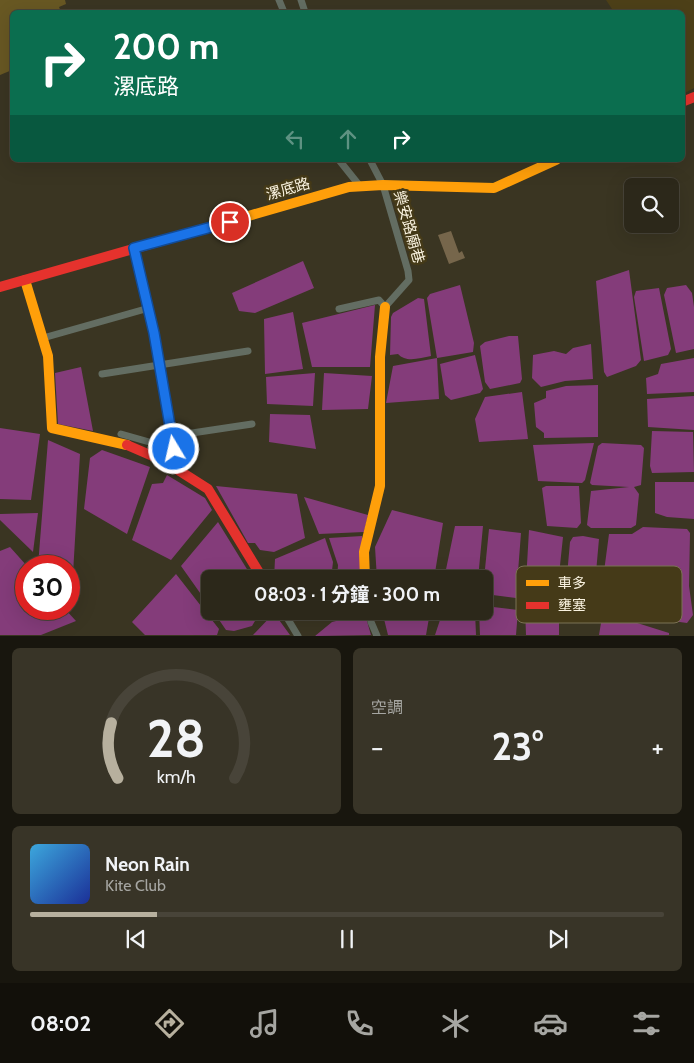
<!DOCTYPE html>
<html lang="zh-TW">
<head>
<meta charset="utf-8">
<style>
  body { margin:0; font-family:Cabin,"Noto Sans TC",sans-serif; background:#383427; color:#f1f3f6; height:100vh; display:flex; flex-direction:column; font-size:19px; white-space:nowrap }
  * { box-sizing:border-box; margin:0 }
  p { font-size:16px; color:#a6a6a2 }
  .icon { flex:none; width:28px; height:28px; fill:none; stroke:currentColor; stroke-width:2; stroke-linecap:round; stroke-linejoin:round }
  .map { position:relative; height:636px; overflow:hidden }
  .drawer { display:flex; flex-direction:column; gap:12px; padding:12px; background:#18160e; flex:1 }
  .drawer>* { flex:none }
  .guide { position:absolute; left:10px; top:10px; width:675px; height:152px; border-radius:8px; box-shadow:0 5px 20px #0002,0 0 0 1px #484439; background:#0b6e4f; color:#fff; overflow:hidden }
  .tools { position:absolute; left:624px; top:178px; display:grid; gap:10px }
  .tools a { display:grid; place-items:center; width:55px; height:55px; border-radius:8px; background:#2c281a; box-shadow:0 5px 20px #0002,0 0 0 1px #484439; font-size:25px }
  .speed { position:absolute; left:15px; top:555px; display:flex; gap:10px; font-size:25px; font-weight:700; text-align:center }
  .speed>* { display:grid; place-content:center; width:65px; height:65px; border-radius:50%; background:#2c281a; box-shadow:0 5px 20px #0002,0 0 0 1px #484439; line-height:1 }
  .speed .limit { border:8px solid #d22; background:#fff; color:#111 }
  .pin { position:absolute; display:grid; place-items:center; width:42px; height:42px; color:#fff; margin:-21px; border:2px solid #fff; border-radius:50%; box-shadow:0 1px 5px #0007 }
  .me { position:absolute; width:55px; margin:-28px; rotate:351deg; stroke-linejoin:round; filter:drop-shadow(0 0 4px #0008) }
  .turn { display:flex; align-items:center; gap:18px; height:105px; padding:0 20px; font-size:22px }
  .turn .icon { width:65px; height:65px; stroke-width:2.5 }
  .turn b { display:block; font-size:35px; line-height:42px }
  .lanes { display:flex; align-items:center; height:48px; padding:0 20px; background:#0003; justify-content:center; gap:25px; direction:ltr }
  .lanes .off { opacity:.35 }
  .big { font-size:38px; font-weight:700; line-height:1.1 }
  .drawer .card { flex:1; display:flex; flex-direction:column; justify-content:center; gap:8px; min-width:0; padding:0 18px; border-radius:8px; background:#383427 }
  .drawer .dial { align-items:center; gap:0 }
  .dial svg { height:130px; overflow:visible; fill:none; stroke:#484439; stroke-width:7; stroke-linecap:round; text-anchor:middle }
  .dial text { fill:#f1f3f6; stroke:none }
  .song { display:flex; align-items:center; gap:15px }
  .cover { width:60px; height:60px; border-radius:8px; background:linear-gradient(135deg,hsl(200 70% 55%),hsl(230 70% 35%)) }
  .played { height:5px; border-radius:2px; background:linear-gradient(90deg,#b7b09e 20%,#484439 20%) }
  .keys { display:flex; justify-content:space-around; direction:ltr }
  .heat { display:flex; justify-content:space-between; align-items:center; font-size:28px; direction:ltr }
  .drawer .tiles { flex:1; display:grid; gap:12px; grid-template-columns:1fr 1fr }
  .card:last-child { grid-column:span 2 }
  .trip { position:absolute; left:201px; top:570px; width:292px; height:50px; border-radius:8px; background:#2c281a; box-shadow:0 5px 20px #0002,0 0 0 1px #484439; font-weight:700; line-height:50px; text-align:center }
  .tabs { display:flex; height:80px; justify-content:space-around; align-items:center; background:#12100a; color:#a6a6a2 }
  .tabs .icon { width:35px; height:35px }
  .tabs .selected { color:#b7b09e }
  .tabs b { font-size:22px; color:#f1f3f6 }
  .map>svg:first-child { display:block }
  .built { fill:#4d4018 }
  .green { fill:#685823 }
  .water { fill:#843c7a }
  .building { fill:#76664b }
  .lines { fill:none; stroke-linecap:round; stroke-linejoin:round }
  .street { stroke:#636d62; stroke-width:7 }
  .slow { stroke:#ff9f0a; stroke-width:10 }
  .jam { stroke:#e5322d; stroke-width:10 }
  .route-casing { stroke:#114b97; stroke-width:12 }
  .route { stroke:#1a73e8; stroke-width:9 }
  .labels { text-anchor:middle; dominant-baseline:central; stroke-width:5; stroke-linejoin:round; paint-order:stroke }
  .street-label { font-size:15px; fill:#faf3e0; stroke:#453a18 }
  .key { fill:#453a18; stroke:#7b7254; stroke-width:1 }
  .key-label { font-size:14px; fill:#faf3e0 }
</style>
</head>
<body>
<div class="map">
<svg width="694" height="636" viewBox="0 0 694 636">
  <rect width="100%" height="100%" fill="#3a3522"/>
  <path class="built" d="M606 0H694V88L683 94 682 12H614Z"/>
  <path class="green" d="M0 0H65L66 4 59 7 61 12H12V70L0 75Z"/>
  <path class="water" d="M303 261 314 288 255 313 239 311 232 293Z
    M629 270 641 360 636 366 607 377 604 372 596 281Z
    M460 285 474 343 473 352 437 358 439 399 386 403 393 366 437 358 427 298 430 294Z
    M686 285 692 293 694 307V349L676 353 664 295 667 288Z
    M659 288 671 349 668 355 644 361 634 297 636 291Z
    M418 298 424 299 431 356C420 358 406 363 398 354L390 355 391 317 393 313Z
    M375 305 370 367H312L302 323Z
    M293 312 303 369 265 374 264 319Z
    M509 336H518L522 379 520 383 490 389 485 382 480 346 485 342Z
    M591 344 593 379 565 381 541 387 532 378 533 355 554 351 566 354 573 348Z
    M475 355 483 389 480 393 451 400 445 395 440 364Z
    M694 358V392L647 394 646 378 658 374 661 364Z
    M81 367 93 431 58 424 55 373Z
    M315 373 313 406 267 404 266 377Z
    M324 373 372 376 368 409 322 410Z
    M598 385V437L544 438V433L536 427 534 403 546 398V391L566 386Z
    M522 392 528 439 479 442 475 419 485 397Z
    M694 396V430L648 427 647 399Z
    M270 414 310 415 316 449 269 442Z
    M0 428 40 434 31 500 0 499Z
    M652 431 693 432 694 472 652 473 650 466Z
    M48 440 80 454 72 591 69 594V566H38Z
    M594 443 585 480 582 483 538 481 533 445Z
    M602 443 641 445 644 448 641 485 634 487 639 494 636 525 631 528H591L587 525 591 491 629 487 592 485 590 483 598 446Z
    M102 450 150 467 127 534 84 509 90 458Z
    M167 475 205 498 212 510 171 560 132 540 152 484 163 483Z
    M655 482H694V519L667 517 655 513Z
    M216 486 297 494 305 538 274 552 260 550 255 543H248Z
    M546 486H579L581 523 577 528 547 526 542 488Z
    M304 497 368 515 364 532 319 534Z
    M392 510 443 523 434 579H377L375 547Z
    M38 513 33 552 0 520V514Z
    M218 522 253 579H210V607L181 566Z
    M455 526H483L478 579H444Z
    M643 527 687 529 690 533 689 586 693 615 687 623 651 618 614 610 616 600 604 599 601 594 609 534H632Z
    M489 529 521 533 516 598 485 594 484 579Z
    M529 530 563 537 556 603 525 599Z
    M362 536 363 579H337L338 565 329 538Z
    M583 536 599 539 593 606H570L565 598 570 542 573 537Z
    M325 538 333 562 331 579H274L275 559Z
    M10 547 27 566 26 609H65L76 621 41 635H0V551Z
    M176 574 219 629 217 635H145L132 622Z
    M485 606 518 610 516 635H480L479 611H485Z
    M525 608 559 611V635H526Z
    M213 611H261L252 626 234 631 226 630Z
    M382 611H424L423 615 429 618 426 635H388Z
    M443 611H475L476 635H435Z
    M274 613 290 635H253Z
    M365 614 371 635 315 636 332 622Z
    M615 616 669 633V635H599L601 623Z"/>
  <path class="building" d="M451 231 459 253 462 251 465 258 449 264 438 235Z"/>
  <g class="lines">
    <path class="street" d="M279 0 284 12
      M301 0 305 12
      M339 160 359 185
      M339 309 379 300 385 307 409 280 408 271 383 185 370 160
      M43 338 149 308
      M102 374 248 351
      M121 434 174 449 155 333 135 249
      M172 436 252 424
      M283 611 298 636
      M369 611 371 622 377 636"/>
    <path class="slow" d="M245 217 349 187 383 185 494 188 556 160
      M25 280 48 356 52 428 127 445
      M365 579 364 552 380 486V357L385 307"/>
    <path class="jam" d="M682 102 694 97
      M0 287 245 217
      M127 445 164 461 208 489 263 579"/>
  </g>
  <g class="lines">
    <g class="route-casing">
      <path id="route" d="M174 449 154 333 134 248 230 222"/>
    </g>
    <use href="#route" class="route"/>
  </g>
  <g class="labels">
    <g class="street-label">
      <text transform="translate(288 189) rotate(-16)">漯底路</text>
      <text transform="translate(409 227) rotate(74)">樂安路廟巷</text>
    </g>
  </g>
  <rect x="516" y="566" width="166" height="57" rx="8" class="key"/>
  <rect x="526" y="580" width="23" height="6" fill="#ff9f0a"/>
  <rect x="526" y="602" width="23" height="7" fill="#e5322d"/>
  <g class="key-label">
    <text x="558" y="588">車多</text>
    <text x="558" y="610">壅塞</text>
  </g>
</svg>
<div class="tools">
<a><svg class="icon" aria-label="search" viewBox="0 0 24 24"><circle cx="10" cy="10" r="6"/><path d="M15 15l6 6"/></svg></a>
</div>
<div class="speed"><div class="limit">30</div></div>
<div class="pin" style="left:230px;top:222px;background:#d93025"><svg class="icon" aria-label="arrive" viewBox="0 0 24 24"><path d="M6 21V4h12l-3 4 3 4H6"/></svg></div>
<svg class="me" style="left:174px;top:449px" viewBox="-20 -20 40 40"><circle r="17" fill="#1a73e8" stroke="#fff" stroke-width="3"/><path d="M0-11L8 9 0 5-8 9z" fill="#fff"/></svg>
<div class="trip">08:03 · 1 分鐘 · 300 m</div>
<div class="guide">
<div class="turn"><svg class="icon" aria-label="right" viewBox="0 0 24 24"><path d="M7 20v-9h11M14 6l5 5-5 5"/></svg><div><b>200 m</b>漯底路</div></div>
<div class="lanes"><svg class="icon off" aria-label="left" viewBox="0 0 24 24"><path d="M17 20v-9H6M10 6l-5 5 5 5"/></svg><svg class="icon off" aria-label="ahead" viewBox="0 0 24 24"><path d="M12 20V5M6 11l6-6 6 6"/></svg><svg class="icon" aria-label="right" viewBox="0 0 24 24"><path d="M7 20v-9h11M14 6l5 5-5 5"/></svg></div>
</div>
</div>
<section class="drawer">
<div class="tiles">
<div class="card dial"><svg viewBox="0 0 100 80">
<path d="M14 69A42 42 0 1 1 86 69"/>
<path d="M14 69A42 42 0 0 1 10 35" stroke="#b7b09e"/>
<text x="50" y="56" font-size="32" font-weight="700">28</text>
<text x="50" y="72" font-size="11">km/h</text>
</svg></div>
<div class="card"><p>空調</p>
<div class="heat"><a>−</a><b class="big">23°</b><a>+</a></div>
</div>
<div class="card">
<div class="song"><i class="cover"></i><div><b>Neon Rain</b><p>Kite Club</p></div></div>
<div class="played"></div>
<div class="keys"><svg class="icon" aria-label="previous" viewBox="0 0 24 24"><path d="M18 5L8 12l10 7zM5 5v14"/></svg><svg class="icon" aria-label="pause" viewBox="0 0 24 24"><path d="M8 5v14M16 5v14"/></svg><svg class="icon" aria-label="next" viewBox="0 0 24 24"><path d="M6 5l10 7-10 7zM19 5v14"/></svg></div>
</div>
</div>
</section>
<nav class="tabs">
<b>08:02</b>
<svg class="icon selected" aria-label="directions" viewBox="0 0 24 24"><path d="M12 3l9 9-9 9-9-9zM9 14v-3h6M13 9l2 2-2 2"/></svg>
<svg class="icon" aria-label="music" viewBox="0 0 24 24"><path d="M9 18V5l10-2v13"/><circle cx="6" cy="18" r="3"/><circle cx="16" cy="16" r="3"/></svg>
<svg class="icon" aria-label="phone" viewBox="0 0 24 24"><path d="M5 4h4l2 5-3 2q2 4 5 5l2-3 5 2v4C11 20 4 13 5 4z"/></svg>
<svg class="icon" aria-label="climate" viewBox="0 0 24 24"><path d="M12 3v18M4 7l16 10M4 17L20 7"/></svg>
<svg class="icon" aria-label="car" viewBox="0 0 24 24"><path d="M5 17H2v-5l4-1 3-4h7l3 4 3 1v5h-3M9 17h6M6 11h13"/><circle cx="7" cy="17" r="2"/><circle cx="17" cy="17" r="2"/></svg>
<svg class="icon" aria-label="filters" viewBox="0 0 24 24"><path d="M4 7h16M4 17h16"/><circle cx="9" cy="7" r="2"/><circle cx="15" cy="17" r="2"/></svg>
</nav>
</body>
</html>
